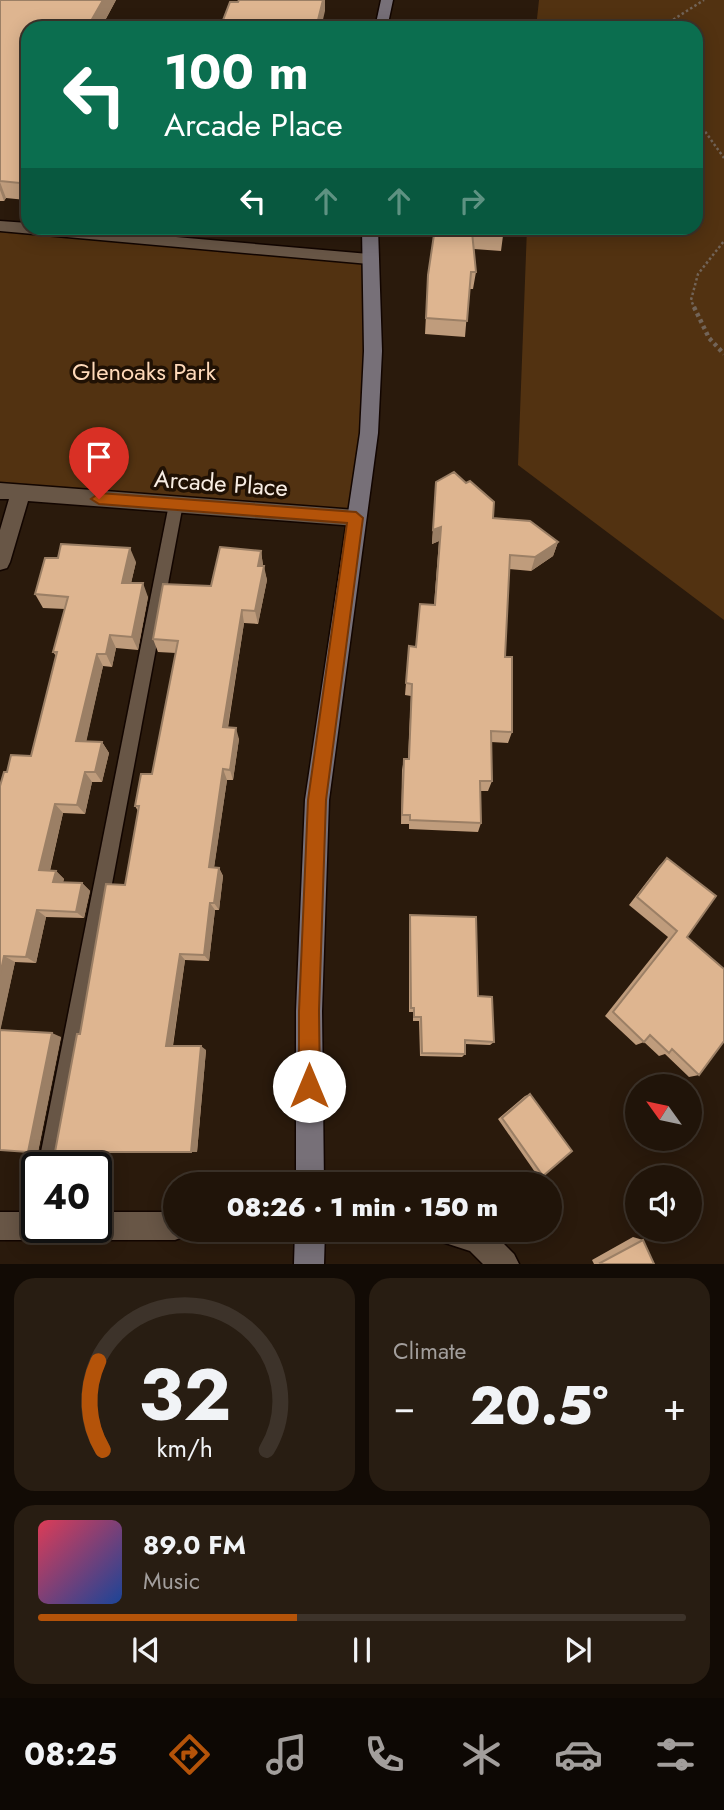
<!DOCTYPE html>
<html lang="en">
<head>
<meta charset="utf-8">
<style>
  body { margin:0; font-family:Jost,sans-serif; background:#281d12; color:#f1f3f6; height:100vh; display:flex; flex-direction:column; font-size:26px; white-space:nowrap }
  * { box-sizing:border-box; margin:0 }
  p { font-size:23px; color:#a29e9c }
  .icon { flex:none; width:38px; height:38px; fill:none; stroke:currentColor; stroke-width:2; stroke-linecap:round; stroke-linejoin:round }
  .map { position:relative; height:1264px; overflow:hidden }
  .drawer { display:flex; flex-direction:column; gap:14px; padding:14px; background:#120b05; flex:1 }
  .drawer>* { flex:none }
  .top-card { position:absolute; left:21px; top:21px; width:682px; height:214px; border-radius:21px; box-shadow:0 4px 18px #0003,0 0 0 2px #3d332a; background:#0b6e4f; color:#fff; overflow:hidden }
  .needle { width:46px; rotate:303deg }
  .tools { position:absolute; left:625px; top:1074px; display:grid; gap:14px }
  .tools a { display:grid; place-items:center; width:77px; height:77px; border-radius:50%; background:#201409; box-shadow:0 4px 18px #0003,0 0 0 2px #3d332a; font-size:35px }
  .speed { position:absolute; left:21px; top:1152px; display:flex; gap:14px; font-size:35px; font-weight:700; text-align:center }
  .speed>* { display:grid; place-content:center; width:91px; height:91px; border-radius:50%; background:#201409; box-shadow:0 4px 18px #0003,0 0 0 2px #3d332a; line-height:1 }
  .speed .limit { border:4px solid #111; border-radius:10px; background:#fff; color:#111 }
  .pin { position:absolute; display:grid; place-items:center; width:60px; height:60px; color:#fff; margin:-72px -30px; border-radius:50% 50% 50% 0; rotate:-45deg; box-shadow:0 0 7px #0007 }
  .pin .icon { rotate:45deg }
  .me { position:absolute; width:77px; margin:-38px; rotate:0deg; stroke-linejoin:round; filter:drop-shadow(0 0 5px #0008) }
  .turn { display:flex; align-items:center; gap:24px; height:147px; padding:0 28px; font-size:32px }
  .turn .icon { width:91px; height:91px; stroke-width:2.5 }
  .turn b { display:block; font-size:49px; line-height:60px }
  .lanes { display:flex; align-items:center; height:66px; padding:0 28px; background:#0003; justify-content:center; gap:35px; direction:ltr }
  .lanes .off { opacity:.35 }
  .big { font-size:52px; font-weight:800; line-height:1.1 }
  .drawer .tile { flex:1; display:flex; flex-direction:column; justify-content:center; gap:10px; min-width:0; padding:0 24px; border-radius:21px; background:#281d12 }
  .drawer .dial { align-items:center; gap:0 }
  .dial svg { height:182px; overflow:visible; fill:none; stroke:#3d332a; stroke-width:7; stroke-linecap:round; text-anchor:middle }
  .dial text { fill:#f1f3f6; stroke:none }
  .song { display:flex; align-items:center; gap:21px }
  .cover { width:84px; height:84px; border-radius:10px; background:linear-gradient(135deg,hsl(350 70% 55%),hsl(220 70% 35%)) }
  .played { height:7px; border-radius:4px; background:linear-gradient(90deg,#b45309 40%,#3d332a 40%) }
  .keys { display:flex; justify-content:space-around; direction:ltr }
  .heat { display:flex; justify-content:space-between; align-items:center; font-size:38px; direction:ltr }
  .drawer .tiles { flex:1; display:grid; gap:14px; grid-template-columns:1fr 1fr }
  .tile:last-child { grid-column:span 2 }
  .trip { position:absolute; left:163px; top:1172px; width:399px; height:70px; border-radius:35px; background:#201409; box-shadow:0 4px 18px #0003,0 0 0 2px #3d332a; font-weight:800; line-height:70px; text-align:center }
  .menu { display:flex; height:112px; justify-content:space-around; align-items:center; background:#0d0804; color:#a29e9c }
  .menu .icon { width:49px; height:49px }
  .menu .current { color:#b45309 }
  .menu b { font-size:32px; color:#f1f3f6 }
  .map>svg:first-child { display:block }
  .green { fill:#523211 }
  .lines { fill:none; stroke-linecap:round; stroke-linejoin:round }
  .lane-casing { stroke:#120500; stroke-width:3 }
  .street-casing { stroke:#120500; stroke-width:3 }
  .secondary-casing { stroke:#120500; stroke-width:3 }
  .path-far1 { stroke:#726458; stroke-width:2.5; stroke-dasharray:2.5 2.5; stroke-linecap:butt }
  .path { stroke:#726458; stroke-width:4.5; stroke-dasharray:3.5 3.5; stroke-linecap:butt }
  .lane { fill:#685646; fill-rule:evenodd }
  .street { fill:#685646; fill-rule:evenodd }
  .secondary { fill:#777078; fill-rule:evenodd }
  .wall { fill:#bf9c7c }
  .shaded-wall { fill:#9b7f65 }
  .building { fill:#deb590; stroke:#9b7f65; stroke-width:2 }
  .route { fill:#b45309; stroke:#753606; stroke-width:2 }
  .labels { text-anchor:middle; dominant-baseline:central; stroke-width:7; stroke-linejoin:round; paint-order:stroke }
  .park-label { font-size:24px; fill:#fed9b9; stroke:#201104 }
  .street-label { font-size:24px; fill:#f8ede3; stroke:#201104 }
</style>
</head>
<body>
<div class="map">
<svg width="724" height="1264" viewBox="0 0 724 1264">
  <rect width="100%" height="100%" fill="#2a1a0c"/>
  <path class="green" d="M539 0H724V620L518 465 527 228H696V28H536Z
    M0 226 369 259 373 351 356 518 0 491Z"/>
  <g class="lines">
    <g class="lane-casing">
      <path id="lane" d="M176 498 183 504 59 1167H38L169 504Z"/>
    </g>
    <g class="street-casing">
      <path id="street" d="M0 221 28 223V228H73L369 254 377 259 369 264 0 231Z
        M0 483 356 510 363 512 366 518 363 524 356 526 28 501 10 562 7 568 0 570V530L9 499H0Z
        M0 1212H37V1227H51L47 1236 37 1240H0Z
        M96 1212H175V1230H188L185 1236 175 1240H96L86 1236 82 1227H96Z
        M432 1230H490L514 1254 519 1264H483L470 1251 436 1240Z"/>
    </g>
    <g class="secondary-casing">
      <path id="secondary" d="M381 0H393L387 28H375Z
        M362 228H378L382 351 378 433 329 800 322 1011 324 1185H296V1011L305 800 360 433 364 351Z
        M295 1230H325L324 1264H294Z"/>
    </g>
    <path class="path-far1" d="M669 28 671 21 704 0
      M696 93 704 130 724 158
      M695 309 691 300 698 274 724 241"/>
    <path class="path" d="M694 307 709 338 724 354"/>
    <use href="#lane" class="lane"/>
    <use href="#street" class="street"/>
    <use href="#secondary" class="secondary"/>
  </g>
  <path class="wall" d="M0 0H116L101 28H28L26 200 6 198 4 201H0Z
    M435 228H504L501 251 474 249 476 272 473 289H469L465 337 425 334 428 275Z
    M436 482 493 518 558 542 553 556 531 571 509 569 505 657 512 732 508 743 491 742 492 781 488 791H480L481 823 478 832 409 829V824H401L402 770 404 759H408L411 696 405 695 408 659 416 647 434 605 439 541 432 544Z
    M261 551 263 566 267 580 258 624 244 623 228 728 239 739 233 780H227L214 867 219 868 223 876 219 910H215L209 961 185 960 173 1046 206 1050 197 1152H55L80 1034 125 885 138 811 135 806 152 774 176 653 158 652 153 639 211 586Z
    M136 562 131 583 148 597 138 650 116 648 112 667 103 666 86 741 102 742 109 753 102 782H92L85 814 63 813 50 871H56L64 879 63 882 82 883 90 891 84 918 46 917 36 963 15 962 0 1030 61 1037 38 1152 0 1150V786L7 772 31 756 56 656 53 652 65 609 43 608 35 594Z
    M667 858 687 937 699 1075 689 1077 665 1054 659 1056 644 1042 636 1045 605 1016 668 937 629 905 659 866Z
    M410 915 478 996 494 1042 490 1045 465 1044V1054L462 1057 420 1056 419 1021H413V1012H409V922Z
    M530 1094 543 1176 537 1175 498 1119 525 1096Z
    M633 1237 643 1240 654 1264H594L592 1260Z"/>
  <path class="shaded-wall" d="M103 0H116L101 28H93L91 21Z
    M321 0H325V11L321 28H316Z
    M28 167V196L26 200 20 183Z
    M0 182 6 198 4 201 0 190Z
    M441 527 439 541 432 544 433 530Z
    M558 542 553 556 531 571 535 557Z
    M130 548 136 562 128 596 122 583Z
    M261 551 263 565 260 580 258 566Z
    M264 566 267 580 258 624 255 611Z
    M143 583 148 597 138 650 132 637Z
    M242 610 244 623 226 738 223 727Z
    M110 635 116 648 112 667 106 654Z
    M97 654 103 666 84 752 76 741Z
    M236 728 239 739 233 780 230 770Z
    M102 742 109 753 102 782 95 772Z
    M223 769 227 780 213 875 209 867Z
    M85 772 92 782 85 814 77 805Z
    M55 804 63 813 48 878 39 870Z
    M219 868 223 876 219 910 214 903Z
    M56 871 64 879 61 889 53 882Z
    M82 883 90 891 84 918 76 912Z
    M210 903 215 910 209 961 204 955Z
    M37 910 46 917 36 963 26 957Z
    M180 954 185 960 172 1050 166 1046Z
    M4 956 15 962 0 1032V975Z
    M52 1033 61 1037 38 1152H28Z
    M201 1046 206 1050 197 1152H191Z"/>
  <path class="building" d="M0 0H103L91 21H96L93 28H28V167L20 183 0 181Z
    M239 0H323L316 28H220L230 2H238Z
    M435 228H504V234L472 232 476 272H471L467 321 426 318 428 275Z
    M454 472 466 483 470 481 494 502 493 518 530 521 558 542 535 557 510 555 505 657H512V732L491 731 492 781H480L481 823 410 820V815H402L404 759H409L412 684 406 683 409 646 416 647 420 604 435 605 441 527 433 530 436 482Z
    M61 544 130 548 122 583H143L132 637 110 635 106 654H97L76 741 102 742 95 772H85L77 805 55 804 39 870 56 871 53 882 82 883 76 912 37 910 26 957 4 956 0 975V786L4 772H7L11 755 31 756 57 652H53L68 597 35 594 45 558H58Z
    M220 547 261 551 258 566H264L255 611 242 610 223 727 236 728 230 770 223 769 209 867 219 868 214 903H210L204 955 180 954 166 1046H201L191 1152H55L77 1034H80L106 884 125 885 139 806H135L141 774H152L178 641 153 639 163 584 211 586Z
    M667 858 716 896 687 937 724 969V1041L699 1075 672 1049 669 1053 650 1035 644 1042 613 1012 677 931 637 897Z
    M410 915 476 917 478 996 492 997 494 1042 465 1040V1054L422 1053 421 1017H414V1008H411Z
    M0 1030 52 1033 28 1152 0 1150Z
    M530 1094 572 1151 543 1176 502 1118Z
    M643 1240 654 1264H601L600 1263Z"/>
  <path class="route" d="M99 493 356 512 363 518 326 800 319 1011 320 1086 317 1093 309 1096 302 1093 299 1086V1011L308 800 347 523 99 504 91 499Z"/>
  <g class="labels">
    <g class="park-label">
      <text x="144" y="371">Glenoaks Park</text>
    </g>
    <g class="street-label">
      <text transform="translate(221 483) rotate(4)">Arcade Place</text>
    </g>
  </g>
</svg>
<div class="tools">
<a><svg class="needle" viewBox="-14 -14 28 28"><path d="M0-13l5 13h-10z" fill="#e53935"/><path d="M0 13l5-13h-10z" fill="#a29e9c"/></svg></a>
<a><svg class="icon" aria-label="sound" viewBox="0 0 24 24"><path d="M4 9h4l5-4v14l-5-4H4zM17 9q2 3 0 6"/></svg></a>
</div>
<div class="speed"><div class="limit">40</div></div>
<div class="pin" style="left:99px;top:499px;background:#d93025"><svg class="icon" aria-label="arrive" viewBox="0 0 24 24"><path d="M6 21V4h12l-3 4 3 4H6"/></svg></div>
<svg class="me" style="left:309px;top:1086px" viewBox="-20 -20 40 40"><circle r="19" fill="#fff"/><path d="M0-13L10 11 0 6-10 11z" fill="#b45309"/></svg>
<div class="trip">08:26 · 1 min · 150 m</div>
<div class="top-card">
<div class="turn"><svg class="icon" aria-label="left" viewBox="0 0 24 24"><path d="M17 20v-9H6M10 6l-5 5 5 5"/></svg><div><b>100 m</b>Arcade Place</div></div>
<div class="lanes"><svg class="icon" aria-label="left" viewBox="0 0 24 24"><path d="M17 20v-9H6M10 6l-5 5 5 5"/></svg><svg class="icon off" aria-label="ahead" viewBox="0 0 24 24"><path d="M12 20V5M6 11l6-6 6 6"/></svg><svg class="icon off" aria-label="ahead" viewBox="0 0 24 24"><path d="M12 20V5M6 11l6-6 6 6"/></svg><svg class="icon off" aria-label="right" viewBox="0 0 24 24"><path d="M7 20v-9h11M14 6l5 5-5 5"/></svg></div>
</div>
</div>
<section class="drawer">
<div class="tiles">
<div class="tile dial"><svg viewBox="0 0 100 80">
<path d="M14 69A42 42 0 1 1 86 69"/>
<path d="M14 69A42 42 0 0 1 12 30" stroke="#b45309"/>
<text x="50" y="56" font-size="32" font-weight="700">32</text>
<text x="50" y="72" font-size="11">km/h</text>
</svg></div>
<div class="tile"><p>Climate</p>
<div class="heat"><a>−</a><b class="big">20.5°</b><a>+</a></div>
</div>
<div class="tile">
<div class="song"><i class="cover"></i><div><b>89.0 FM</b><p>Music</p></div></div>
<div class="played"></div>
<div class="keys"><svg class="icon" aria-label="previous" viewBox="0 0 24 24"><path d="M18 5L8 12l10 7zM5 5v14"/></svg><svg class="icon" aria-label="pause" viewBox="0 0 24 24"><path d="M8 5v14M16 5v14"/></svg><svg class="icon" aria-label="next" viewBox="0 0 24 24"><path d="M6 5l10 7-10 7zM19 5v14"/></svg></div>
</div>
</div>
</section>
<nav class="menu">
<b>08:25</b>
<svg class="icon current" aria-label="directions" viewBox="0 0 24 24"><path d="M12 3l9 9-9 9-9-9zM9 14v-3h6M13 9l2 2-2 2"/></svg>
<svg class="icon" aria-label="music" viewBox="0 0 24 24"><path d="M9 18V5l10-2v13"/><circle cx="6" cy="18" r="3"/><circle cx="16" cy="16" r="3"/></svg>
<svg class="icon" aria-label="phone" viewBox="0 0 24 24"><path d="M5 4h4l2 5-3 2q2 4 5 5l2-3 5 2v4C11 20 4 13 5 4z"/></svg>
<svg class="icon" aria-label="climate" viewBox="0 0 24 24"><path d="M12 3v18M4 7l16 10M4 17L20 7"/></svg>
<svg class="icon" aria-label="car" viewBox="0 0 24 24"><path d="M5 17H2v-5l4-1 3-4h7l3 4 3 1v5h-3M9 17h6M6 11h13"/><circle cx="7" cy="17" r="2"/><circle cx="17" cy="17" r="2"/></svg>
<svg class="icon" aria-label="filters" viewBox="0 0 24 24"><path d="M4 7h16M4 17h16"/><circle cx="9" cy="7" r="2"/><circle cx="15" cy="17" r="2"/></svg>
</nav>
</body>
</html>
